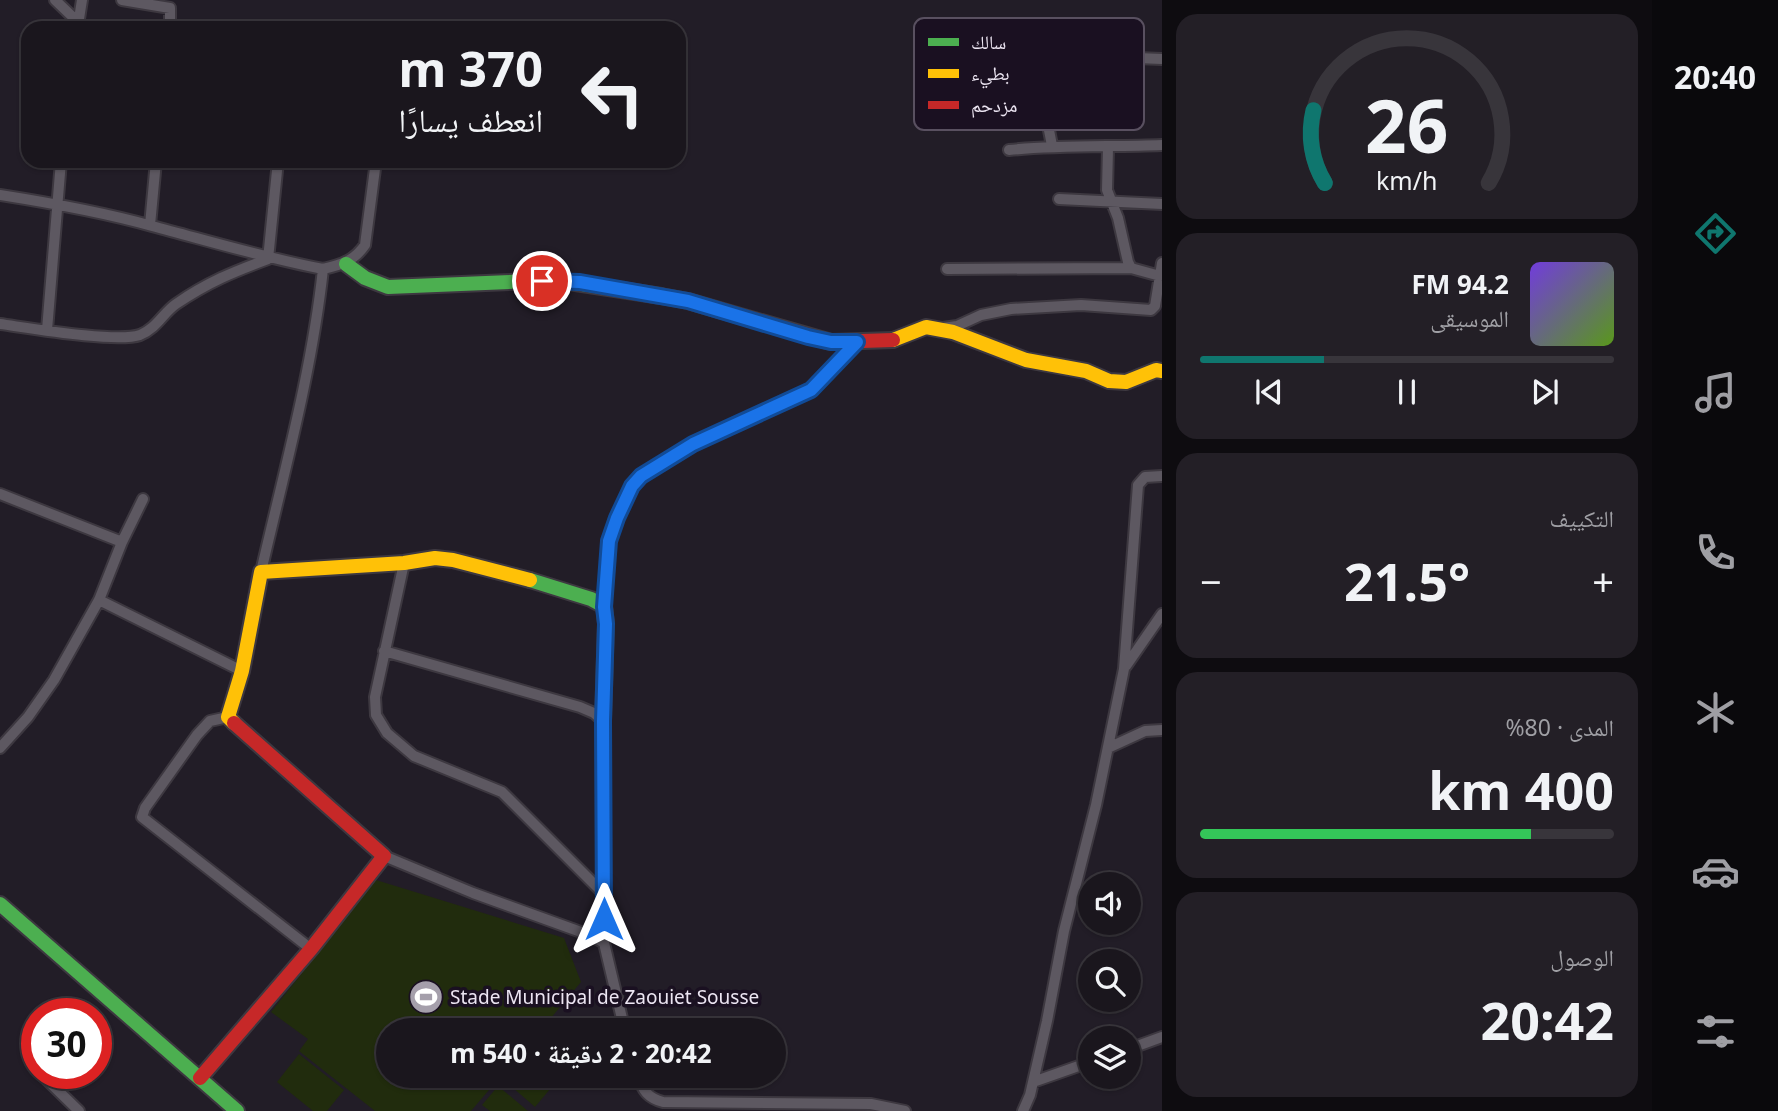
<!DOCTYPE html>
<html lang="ar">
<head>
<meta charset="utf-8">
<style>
  body { margin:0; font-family:"Noto Sans","Noto Naskh Arabic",sans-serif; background:#231f26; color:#f1f3f6; direction:rtl; height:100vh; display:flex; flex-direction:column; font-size:26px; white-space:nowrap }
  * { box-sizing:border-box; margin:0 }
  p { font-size:23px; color:#9f9fa4 }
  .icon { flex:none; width:38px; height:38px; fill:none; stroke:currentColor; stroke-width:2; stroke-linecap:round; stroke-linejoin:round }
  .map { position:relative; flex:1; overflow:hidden; direction:ltr }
  .drawer { display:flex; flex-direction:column; gap:14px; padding:14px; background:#0e0c10; width:490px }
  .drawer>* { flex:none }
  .guide { position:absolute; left:21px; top:21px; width:665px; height:147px; border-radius:21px; box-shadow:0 2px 5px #0004,0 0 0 2px #38353b; direction:rtl; background:#1a161d; color:#f1f3f6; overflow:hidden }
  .buttons { position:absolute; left:1078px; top:872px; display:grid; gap:14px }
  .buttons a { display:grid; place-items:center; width:63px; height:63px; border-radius:50%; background:#1a161d; box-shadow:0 2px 5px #0004,0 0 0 2px #38353b; font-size:35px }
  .speed { position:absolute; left:21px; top:998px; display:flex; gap:14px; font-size:35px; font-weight:700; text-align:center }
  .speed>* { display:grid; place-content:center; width:91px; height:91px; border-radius:50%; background:#1a161d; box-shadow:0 2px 5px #0004,0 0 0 2px #38353b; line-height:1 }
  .speed .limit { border:10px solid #d22; background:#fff; color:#111 }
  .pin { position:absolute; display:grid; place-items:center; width:60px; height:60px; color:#fff; margin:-30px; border:4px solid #fff; border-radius:50%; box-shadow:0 2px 7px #0007 }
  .me { position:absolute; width:77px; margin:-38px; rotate:0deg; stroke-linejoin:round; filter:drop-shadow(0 0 5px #0008) }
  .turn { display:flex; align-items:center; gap:24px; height:147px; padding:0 28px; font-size:32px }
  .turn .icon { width:91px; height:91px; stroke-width:2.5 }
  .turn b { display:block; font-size:49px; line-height:60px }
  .big { font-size:52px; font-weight:700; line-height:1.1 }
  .drawer .card { flex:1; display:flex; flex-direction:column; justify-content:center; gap:10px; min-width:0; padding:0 24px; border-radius:21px; background:#231f26 }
  .drawer .dial { align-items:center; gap:0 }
  .dial svg { height:182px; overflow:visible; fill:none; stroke:#38353b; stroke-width:7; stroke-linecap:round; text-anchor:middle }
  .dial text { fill:#f1f3f6; stroke:none }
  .song { display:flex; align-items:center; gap:21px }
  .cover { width:84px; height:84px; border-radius:10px; background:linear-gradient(135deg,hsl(260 70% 55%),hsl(90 70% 35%)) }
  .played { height:7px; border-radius:4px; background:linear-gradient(90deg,#0f766e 30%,#38353b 30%) }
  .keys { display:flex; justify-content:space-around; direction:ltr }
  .heat { display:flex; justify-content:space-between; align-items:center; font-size:38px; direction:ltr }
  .charge { height:10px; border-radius:5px; background:linear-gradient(90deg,#34c759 80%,#38353b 0) }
  .trip { position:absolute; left:376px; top:1018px; width:410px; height:70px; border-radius:35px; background:#1a161d; box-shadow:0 2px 5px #0004,0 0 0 2px #38353b; font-weight:700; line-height:70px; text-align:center; direction:rtl }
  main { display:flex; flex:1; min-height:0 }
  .tabs { display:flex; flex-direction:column; width:126px; justify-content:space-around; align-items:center; background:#0a090c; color:#9f9fa4 }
  .tabs .icon { width:49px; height:49px }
  .tabs .on { color:#0f766e }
  .tabs b { font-size:32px; color:#f1f3f6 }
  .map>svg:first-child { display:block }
  .green { fill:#212c0d }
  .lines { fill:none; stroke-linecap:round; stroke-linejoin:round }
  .street-casing { stroke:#3d3840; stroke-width:14 }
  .fast-casing { stroke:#3d3840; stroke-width:18 }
  .slow-casing { stroke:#3d3840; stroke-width:18 }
  .jam-casing { stroke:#3d3840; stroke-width:18 }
  .street { stroke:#5d5861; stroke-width:10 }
  .fast { stroke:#4caf50; stroke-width:14 }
  .slow { stroke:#ffc107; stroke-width:14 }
  .jam { stroke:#c62828; stroke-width:14 }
  .route-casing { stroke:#114b97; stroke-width:18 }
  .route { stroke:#1a73e8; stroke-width:12 }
  .labels { text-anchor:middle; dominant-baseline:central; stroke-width:7; stroke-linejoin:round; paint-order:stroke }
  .poi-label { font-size:19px; fill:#ece5f2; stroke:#1a1021; text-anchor:start }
  .key { fill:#1a1021; stroke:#595060; stroke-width:2 }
  .key-label { font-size:19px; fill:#ece5f2 }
</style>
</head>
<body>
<main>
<nav class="tabs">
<b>20:40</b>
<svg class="icon on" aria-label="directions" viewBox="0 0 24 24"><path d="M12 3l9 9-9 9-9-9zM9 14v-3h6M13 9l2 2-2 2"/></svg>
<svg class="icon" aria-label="music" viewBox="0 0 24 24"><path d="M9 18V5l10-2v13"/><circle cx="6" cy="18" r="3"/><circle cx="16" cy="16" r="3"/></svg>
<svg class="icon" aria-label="phone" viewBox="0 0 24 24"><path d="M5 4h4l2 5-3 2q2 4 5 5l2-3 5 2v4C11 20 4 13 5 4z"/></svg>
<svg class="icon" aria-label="climate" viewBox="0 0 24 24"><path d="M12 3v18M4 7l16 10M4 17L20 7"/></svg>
<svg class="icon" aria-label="car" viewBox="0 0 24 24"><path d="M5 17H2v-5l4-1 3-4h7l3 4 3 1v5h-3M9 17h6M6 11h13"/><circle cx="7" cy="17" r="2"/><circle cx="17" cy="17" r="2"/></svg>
<svg class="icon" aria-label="filters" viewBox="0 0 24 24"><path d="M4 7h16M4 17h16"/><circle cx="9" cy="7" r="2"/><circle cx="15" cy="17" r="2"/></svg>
</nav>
<section class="drawer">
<div class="card dial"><svg viewBox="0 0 100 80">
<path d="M14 69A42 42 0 1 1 86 69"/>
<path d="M14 69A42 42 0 0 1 9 37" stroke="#0f766e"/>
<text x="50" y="56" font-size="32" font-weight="700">26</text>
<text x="50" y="72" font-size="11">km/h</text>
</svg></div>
<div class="card">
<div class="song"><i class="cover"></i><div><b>94.2 FM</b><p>الموسيقى</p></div></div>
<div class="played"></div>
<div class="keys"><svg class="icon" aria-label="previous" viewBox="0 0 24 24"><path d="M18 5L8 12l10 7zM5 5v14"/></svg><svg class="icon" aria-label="pause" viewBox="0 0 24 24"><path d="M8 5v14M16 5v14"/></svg><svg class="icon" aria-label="next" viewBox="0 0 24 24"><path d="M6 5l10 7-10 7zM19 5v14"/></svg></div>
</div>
<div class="card"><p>التكييف</p>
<div class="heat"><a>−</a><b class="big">21.5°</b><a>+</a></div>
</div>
<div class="card"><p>المدى · 80%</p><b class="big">400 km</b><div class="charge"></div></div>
<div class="card"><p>الوصول</p><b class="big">20:42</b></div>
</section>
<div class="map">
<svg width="1162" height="1111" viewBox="0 0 1162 1111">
  <rect width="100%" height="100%" fill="#221d27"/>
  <path class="green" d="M376 880 564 938 581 982 540 1031H388V1076H501L471 1111H375L299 1051 308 1039 271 1012Z
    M299 1054 344 1090 327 1111H313L277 1082Z
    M507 1076H561L535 1107 504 1080Z
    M498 1086 528 1111H490L482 1105Z"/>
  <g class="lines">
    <g class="street-casing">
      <path id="street" d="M55 0 78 22
        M122 0 170 8V28
        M78 25 82 0
        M1052 146C1046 110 1034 85 1062 55L1162 59
        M1108 148 1107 190 1118 218 1128 262 1131 268 1160 276
        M1009 150C1060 145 1111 147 1162 145
        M0 195C51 203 102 212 152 226 209 241 265 258 323 269 312 371 284 472 261 572
        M1059 199 1162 204
        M150 225 156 161
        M323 269C341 265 354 261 365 245L376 161
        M947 269 1131 268
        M0 324C29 328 116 343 140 335 157 328 163 313 176 304 208 282 233 272 268 259L278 161
        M943 328 957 326 981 315 1011 309 1081 305 1151 310 1155 306 1162 263
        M47 330 61 161
        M0 494 122 542
        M404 563 375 697 376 715 387 733 414 756 502 792 604 894
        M99 600 242 671
        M604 606 609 541 632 486 641 476 693 444 811 390 857 342
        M384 651 580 707 594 713 603 721 604 943
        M1126 666 1162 614
        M228 717 210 721 197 735 145 808 142 817 311 949
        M0 748 28 717 54 680 99 600 122 542 143 499
        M1108 748 1145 731 1162 730
        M384 856 473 893 592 936 604 943 625 1031
        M1129 1049 1162 1037
        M40 1073 79 1111
        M638 1076C643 1091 648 1098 663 1102L871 1104 905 1111
        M1033 1082 1090 1062
        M1023 1111 1030 1095 1047 1021 1064 931 1096 805 1124 669 1138 485 1145 477 1162 476"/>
    </g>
    <g class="fast-casing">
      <path id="fast" d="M346 264 365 278 388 287 556 280 661 296
        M530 580 591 599 604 606 606 623 603 721
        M0 904 237 1111"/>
    </g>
    <g class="slow-casing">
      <path id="slow" d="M893 340 926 327 953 332 1026 360 1086 371 1109 381 1126 382 1156 370 1162 371
        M234 723 228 717 242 671 261 572 404 563 435 558 453 560 530 580"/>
    </g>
    <g class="jam-casing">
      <path id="jam" d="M661 296 688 301 831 342 893 340
        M200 1078 311 949 384 856 234 723"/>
    </g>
    <use href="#street" class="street"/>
    <use href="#fast" class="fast"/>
    <use href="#slow" class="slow"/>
    <use href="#jam" class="jam"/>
  </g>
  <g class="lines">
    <g class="route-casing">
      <path id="route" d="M542 281 580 282 688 301 808 337 831 342H857L811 390 693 444 641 476 632 486 617 518 609 541 604 607 606 624 603 721 604 919"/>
    </g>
    <use href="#route" class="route"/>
  </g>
  <defs>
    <g id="stadium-disc" transform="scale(1.75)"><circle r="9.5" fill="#a59fab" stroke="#1a1021"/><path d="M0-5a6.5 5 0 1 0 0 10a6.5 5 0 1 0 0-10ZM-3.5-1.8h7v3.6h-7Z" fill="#fff"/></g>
  </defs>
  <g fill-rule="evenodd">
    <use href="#stadium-disc" x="426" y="997"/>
  </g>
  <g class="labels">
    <g class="poi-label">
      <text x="450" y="997">Stade Municipal de Zaouiet Sousse</text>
    </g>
  </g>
  <rect x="914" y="18" width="230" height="112" rx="10" class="key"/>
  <rect x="928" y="38" width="31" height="8" fill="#4caf50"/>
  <rect x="928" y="69" width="31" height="9" fill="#ffc107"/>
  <rect x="928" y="101" width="31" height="8" fill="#c62828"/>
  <g class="key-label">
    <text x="971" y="49">سالك</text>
    <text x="971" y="80">بطيء</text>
    <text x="971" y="112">مزدحم</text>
  </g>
</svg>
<div class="buttons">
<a><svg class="icon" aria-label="sound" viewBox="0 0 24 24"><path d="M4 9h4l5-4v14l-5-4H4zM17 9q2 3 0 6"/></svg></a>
<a><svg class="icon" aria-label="search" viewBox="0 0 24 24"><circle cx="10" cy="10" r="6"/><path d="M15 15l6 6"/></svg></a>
<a><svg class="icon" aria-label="layers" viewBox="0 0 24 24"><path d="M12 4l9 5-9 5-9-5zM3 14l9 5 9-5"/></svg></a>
</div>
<div class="speed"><div class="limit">30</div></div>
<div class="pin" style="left:542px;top:281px;background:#d93025"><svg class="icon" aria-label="arrive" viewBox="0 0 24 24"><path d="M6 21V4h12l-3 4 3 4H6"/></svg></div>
<svg class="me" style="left:604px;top:919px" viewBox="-20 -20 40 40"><path d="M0-17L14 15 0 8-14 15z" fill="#1a73e8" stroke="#fff" stroke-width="4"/></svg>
<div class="trip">20:42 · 2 دقيقة · 540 m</div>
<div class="guide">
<div class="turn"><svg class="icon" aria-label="left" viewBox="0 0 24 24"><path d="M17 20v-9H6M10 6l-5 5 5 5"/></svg><div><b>370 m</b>انعطف يسارًا</div></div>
</div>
</div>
</main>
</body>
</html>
